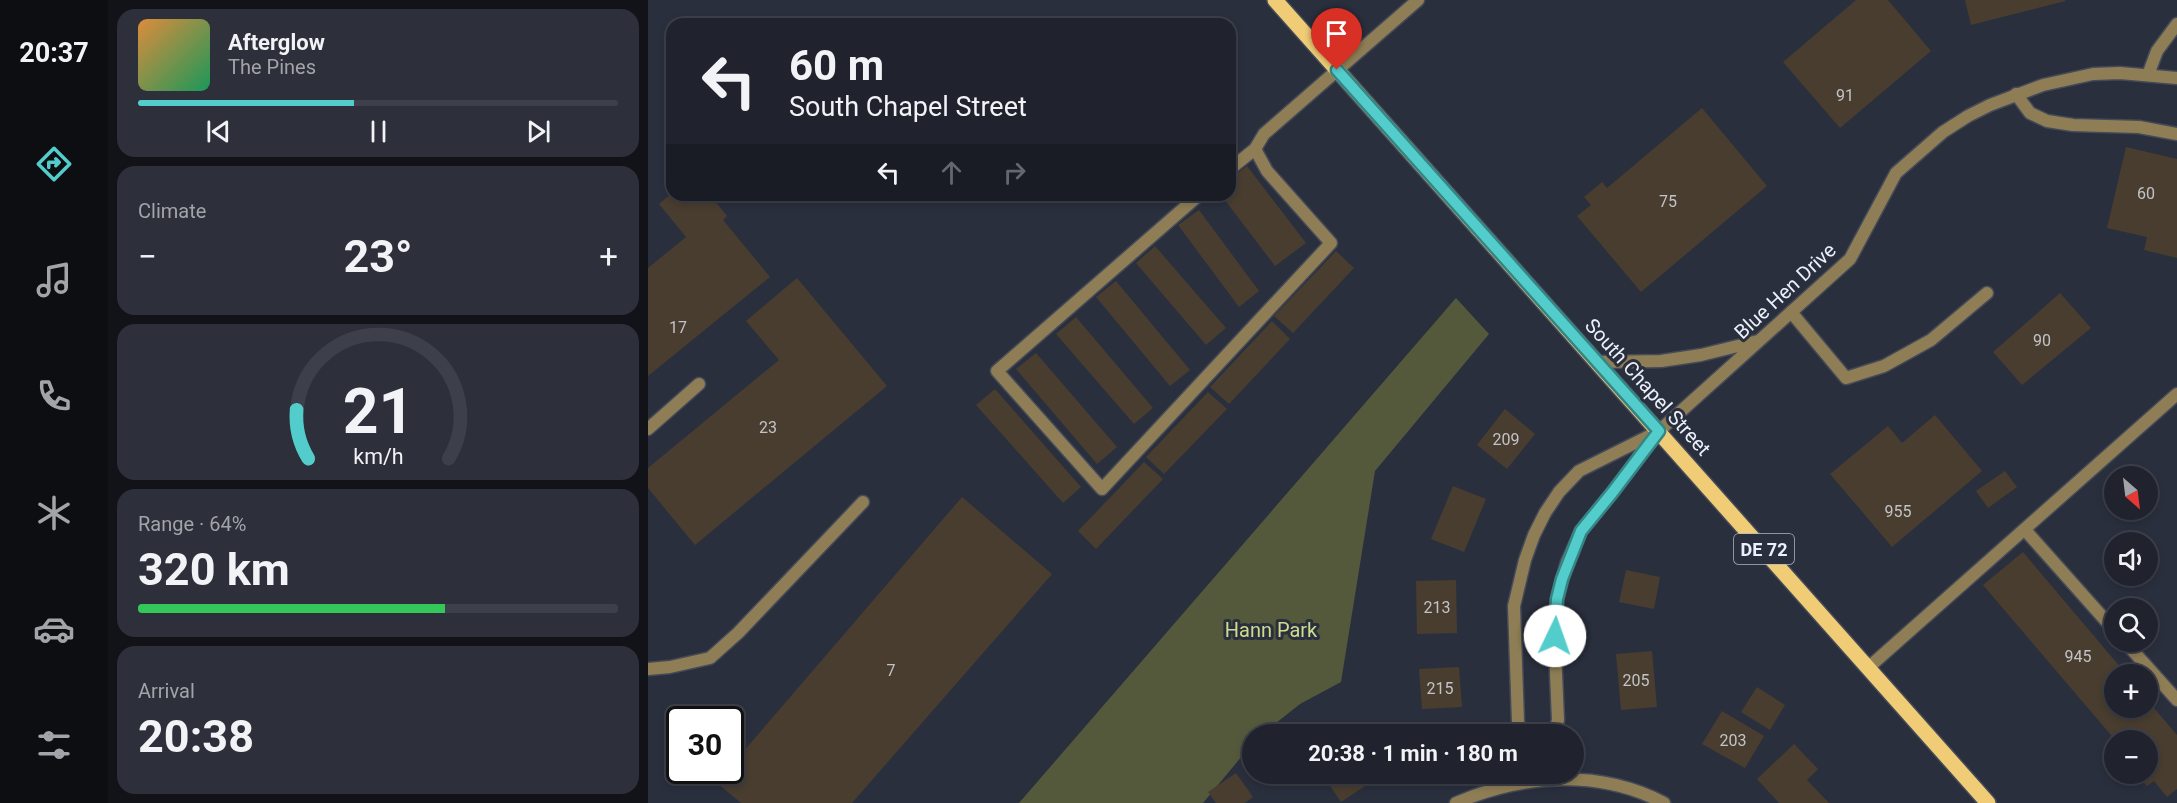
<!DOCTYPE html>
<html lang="en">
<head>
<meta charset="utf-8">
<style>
  body { margin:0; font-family:Roboto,sans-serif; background:#2d2f3a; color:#f1f3f6; height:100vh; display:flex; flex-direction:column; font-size:22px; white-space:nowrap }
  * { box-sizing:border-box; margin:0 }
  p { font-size:20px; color:#a2a4aa }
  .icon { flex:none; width:33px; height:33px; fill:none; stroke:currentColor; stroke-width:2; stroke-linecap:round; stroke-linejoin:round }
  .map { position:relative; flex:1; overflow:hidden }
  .drawer { display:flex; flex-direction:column; gap:9px; padding:9px; background:#121319; width:540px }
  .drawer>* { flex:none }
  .guide { position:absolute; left:18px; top:18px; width:570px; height:183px; border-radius:18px; box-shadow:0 3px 9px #0003,0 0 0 2px #3d404a; background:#20232e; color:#f1f3f6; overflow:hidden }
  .needle { width:39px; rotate:152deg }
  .fabs { position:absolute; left:1456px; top:466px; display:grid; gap:12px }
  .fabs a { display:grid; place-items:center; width:54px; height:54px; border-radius:50%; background:#20232e; box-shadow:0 3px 9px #0003,0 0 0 2px #3d404a; font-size:30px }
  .speed { position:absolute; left:18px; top:706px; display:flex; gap:12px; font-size:30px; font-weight:700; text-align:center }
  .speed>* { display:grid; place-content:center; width:78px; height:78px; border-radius:50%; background:#20232e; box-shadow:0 3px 9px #0003,0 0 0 2px #3d404a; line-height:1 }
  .speed .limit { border:3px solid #111; border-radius:9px; background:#fff; color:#111 }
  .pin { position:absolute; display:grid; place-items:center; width:51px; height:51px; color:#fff; margin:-62px -26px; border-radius:50% 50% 50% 0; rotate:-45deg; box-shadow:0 0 6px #0007 }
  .pin .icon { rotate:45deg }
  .me { position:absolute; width:66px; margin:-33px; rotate:3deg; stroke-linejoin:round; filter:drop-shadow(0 0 4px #0008) }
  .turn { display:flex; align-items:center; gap:21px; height:126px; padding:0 24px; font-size:27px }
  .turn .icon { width:78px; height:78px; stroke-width:2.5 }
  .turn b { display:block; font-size:42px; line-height:51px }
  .lanes { display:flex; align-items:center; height:57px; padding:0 24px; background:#0003; justify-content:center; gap:30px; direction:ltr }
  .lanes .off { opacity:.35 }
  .big { font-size:45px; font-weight:700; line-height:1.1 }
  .drawer .widget { flex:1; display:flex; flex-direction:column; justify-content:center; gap:9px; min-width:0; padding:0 21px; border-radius:18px; background:#2d2f3a }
  .drawer .dial { align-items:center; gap:0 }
  .dial svg { height:156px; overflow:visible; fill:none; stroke:#3d404a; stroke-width:7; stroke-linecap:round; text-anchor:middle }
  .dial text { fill:#f1f3f6; stroke:none }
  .song { display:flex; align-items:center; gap:18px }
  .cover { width:72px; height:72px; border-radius:9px; background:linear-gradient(135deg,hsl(30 70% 55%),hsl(150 70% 35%)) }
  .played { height:6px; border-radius:3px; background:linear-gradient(90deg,#53cdcb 45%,#3d404a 45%) }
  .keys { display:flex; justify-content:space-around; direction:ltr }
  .heat { display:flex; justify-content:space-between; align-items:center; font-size:33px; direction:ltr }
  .charge { height:9px; border-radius:4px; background:linear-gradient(90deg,#34c759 64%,#3d404a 0) }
  .trip { position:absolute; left:594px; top:724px; width:342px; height:60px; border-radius:30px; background:#20232e; box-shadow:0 3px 9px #0003,0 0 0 2px #3d404a; font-weight:700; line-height:60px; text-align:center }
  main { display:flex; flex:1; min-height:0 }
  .menu { display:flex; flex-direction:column; width:108px; justify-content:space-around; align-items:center; background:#0d0e12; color:#a2a4aa }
  .menu .icon { width:42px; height:42px }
  .menu .selected { color:#53cdcb }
  .menu b { font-size:27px; color:#f1f3f6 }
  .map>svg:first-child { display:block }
  .green { fill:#54593c }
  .building { fill:#483d2f }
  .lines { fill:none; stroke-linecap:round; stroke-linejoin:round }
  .lane-casing { stroke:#454a58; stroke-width:15 }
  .street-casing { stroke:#454a58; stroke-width:15 }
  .primary-casing { stroke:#454a58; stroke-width:18 }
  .lane { stroke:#8f7e55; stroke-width:12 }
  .street { stroke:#8f7e55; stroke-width:12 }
  .primary { stroke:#efcc75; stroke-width:15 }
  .route-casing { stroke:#368584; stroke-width:15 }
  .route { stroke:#53cdcb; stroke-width:10 }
  .labels { text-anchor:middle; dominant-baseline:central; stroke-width:6; stroke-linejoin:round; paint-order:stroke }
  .number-label { font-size:16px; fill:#c3c3c7 }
  .shield { fill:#2a2f3e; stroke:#b2b6c2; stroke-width:1.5 }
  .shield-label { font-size:18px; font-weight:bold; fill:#ecf0fa }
  .street-label { font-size:20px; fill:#ecf0fa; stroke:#2a2f3e }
  .park-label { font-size:20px; fill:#cfdc8c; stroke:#2a2f3e }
</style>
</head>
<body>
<main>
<nav class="menu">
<b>20:37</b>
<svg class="icon selected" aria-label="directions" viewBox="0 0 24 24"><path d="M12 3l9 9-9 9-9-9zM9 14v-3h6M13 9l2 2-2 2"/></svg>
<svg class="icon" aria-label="music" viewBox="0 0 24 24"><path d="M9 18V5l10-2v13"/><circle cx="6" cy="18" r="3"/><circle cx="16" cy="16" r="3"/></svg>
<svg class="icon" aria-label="phone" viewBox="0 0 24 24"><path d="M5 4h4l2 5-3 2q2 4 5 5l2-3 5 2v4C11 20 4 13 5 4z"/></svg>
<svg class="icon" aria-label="climate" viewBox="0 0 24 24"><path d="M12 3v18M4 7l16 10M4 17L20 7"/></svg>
<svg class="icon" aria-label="car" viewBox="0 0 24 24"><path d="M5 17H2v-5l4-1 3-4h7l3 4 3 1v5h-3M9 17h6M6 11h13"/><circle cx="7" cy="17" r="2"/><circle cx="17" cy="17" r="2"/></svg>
<svg class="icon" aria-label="filters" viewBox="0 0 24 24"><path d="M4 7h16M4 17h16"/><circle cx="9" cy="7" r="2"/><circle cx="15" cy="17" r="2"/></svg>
</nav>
<section class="drawer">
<div class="widget">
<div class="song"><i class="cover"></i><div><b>Afterglow</b><p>The Pines</p></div></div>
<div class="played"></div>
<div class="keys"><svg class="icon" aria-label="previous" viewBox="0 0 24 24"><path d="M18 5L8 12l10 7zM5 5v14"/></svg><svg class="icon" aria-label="pause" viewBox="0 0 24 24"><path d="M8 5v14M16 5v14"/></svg><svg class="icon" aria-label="next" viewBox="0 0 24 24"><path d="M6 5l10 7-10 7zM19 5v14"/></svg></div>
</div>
<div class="widget"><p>Climate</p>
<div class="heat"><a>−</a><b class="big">23°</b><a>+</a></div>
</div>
<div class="widget dial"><svg viewBox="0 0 100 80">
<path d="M14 69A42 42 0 1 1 86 69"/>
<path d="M14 69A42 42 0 0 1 8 44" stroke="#53cdcb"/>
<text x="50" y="56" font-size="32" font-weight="700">21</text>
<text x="50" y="72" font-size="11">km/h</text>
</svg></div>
<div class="widget"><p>Range · 64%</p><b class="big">320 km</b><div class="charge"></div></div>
<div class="widget"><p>Arrival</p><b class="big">20:38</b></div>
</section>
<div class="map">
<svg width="1529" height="803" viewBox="0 0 1529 803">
  <rect width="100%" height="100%" fill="#2a2f3e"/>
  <path class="green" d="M808 298 841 334 727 471 693 682 652 704 613 735H604V744L555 803H371Z"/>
  <path class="building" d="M1208 0H1240L1283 51 1192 128 1135 62Z
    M1317 0H1417V1L1323 25Z
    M1054 108 1119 186 993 292 929 216 943 205 936 197 954 182 959 188Z
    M1478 147 1529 159V258L1496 250 1499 237 1459 228Z
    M599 166 658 243 627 266 573 195H582V179Z
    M24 193V195H49L53 199 62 195 79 216 75 220 122 277 0 376V268L38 237 11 204Z
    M551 210 611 291 591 307 530 225Z
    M507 246 578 328 558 345 488 263Z
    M688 251 706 268 645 333 626 316Z
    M149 278 239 386 47 545 0 488V468L131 360 98 321Z
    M468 281 542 370 522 386 448 297Z
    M1412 293 1443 328 1374 385 1345 352Z
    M428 317 505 408 486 424 408 334Z
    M624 321 642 339 581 404 562 387Z
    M388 353 469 447 449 464 368 369Z
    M347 389 433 487 415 503 328 405Z
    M560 392 579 409 516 474 498 457Z
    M857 409 887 434 859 469 829 445Z
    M1287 415 1334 471 1244 547 1182 474 1240 426 1254 443Z
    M496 462 515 479 448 549 430 531Z
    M1357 471 1369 487 1340 508 1328 491Z
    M805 486 838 499 816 552 783 539Z
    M314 497 404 574 204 803H93L69 783 79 771H82V767Z
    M1375 552 1479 675H1467V708H1500V701L1529 735V789L1519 797 1506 781 1499 786 1488 774H1500V741H1468L1335 585Z
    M978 570 1012 577 1006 609 971 602Z
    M808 580 809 633 769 634 768 581Z
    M1004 651 1009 707 973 710 968 654Z
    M811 667 814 707 774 709 771 669Z
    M1109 687 1137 705 1122 730 1093 712Z
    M1074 711 1116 736 1097 768 1054 744Z
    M1146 744 1170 769 1159 780 1181 803H1131L1109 779Z
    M588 773 605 797 597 803H568L560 792Z
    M674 774H735L693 802Z"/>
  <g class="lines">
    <g class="lane-casing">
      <path id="lane" d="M1500 75 1509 51 1529 24
        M1368 94 1382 113 1399 121 1425 125 1491 127 1529 134
        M582 169 607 149 616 134 770 0
        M551 195 349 371 454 489 683 243 619 171 607 149
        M1143 312 1198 378 1236 366 1283 340 1339 293
        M0 429 51 384
        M1377 530 1467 631
        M1477 642 1529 700
        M1221 667 1529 394
        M0 669 22 667 62 658 90 633 215 502"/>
    </g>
    <g class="street-casing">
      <path id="street" d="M950 362 1013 361 1053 355 1110 341
        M875 735 870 722 866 606 877 560 886 535 897 513 911 492 931 471 1007 433
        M906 735 910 720 907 650 909 599 919 562 933 531 964 493 1011 431 1202 259 1248 173 1295 132 1320 116 1342 105 1395 85 1445 74 1472 73 1529 78
        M808 803C874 774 951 769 1016 803"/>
    </g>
    <g class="primary-casing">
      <path id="primary" d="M627 0 1340 803"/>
    </g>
    <use href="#lane" class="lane"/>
    <use href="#street" class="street"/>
    <use href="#primary" class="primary"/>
  </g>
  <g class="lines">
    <g class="route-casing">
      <path id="route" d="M689 70 1011 431 964 493 933 531 914 579 909 599 907 636"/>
    </g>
    <use href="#route" class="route"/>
  </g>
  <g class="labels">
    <g class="number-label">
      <text x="1197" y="95">91</text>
      <text x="1498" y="193">60</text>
      <text x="1020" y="201">75</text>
      <text x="30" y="327">17</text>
      <text x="1394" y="340">90</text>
      <text x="120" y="427">23</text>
      <text x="858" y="439">209</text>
      <text x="1250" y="511">955</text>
      <text x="789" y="607">213</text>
      <text x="1430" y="656">945</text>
      <text x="243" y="670">7</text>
      <text x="988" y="680">205</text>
      <text x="792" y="688">215</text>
      <text x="1085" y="740">203</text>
    </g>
    <rect class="shield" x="1086" y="534" width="60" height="30" rx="4.5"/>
    <g class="shield-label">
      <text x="1116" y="549">DE 72</text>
    </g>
    <g class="street-label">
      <text transform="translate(1137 291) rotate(-43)">Blue Hen Drive</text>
      <text transform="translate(1000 387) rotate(48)">South Chapel Street</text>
    </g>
    <g class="park-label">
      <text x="623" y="630">Hann Park</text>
    </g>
  </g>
</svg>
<div class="fabs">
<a><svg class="needle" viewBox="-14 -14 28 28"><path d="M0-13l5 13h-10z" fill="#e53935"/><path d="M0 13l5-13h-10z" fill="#a2a4aa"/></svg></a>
<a><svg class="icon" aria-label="sound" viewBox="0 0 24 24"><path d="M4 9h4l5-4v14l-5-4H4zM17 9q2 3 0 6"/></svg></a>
<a><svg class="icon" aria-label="search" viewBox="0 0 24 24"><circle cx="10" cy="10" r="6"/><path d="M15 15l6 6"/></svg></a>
<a>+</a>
<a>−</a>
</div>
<div class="speed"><div class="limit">30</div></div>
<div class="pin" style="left:689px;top:70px;background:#d93025"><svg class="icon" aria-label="arrive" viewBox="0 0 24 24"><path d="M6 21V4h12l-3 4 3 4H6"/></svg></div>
<svg class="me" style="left:907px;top:636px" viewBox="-20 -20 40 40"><circle r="19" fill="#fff"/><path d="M0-13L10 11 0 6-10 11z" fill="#53cdcb"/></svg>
<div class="trip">20:38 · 1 min · 180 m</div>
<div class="guide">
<div class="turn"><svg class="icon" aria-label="left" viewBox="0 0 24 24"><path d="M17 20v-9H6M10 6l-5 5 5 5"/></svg><div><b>60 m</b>South Chapel Street</div></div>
<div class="lanes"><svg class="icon" aria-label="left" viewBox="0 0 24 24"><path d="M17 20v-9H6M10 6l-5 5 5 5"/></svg><svg class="icon off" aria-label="ahead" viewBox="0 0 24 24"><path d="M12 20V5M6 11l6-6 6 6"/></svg><svg class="icon off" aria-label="right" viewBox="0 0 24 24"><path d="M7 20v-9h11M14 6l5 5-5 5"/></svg></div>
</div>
</div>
</main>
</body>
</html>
